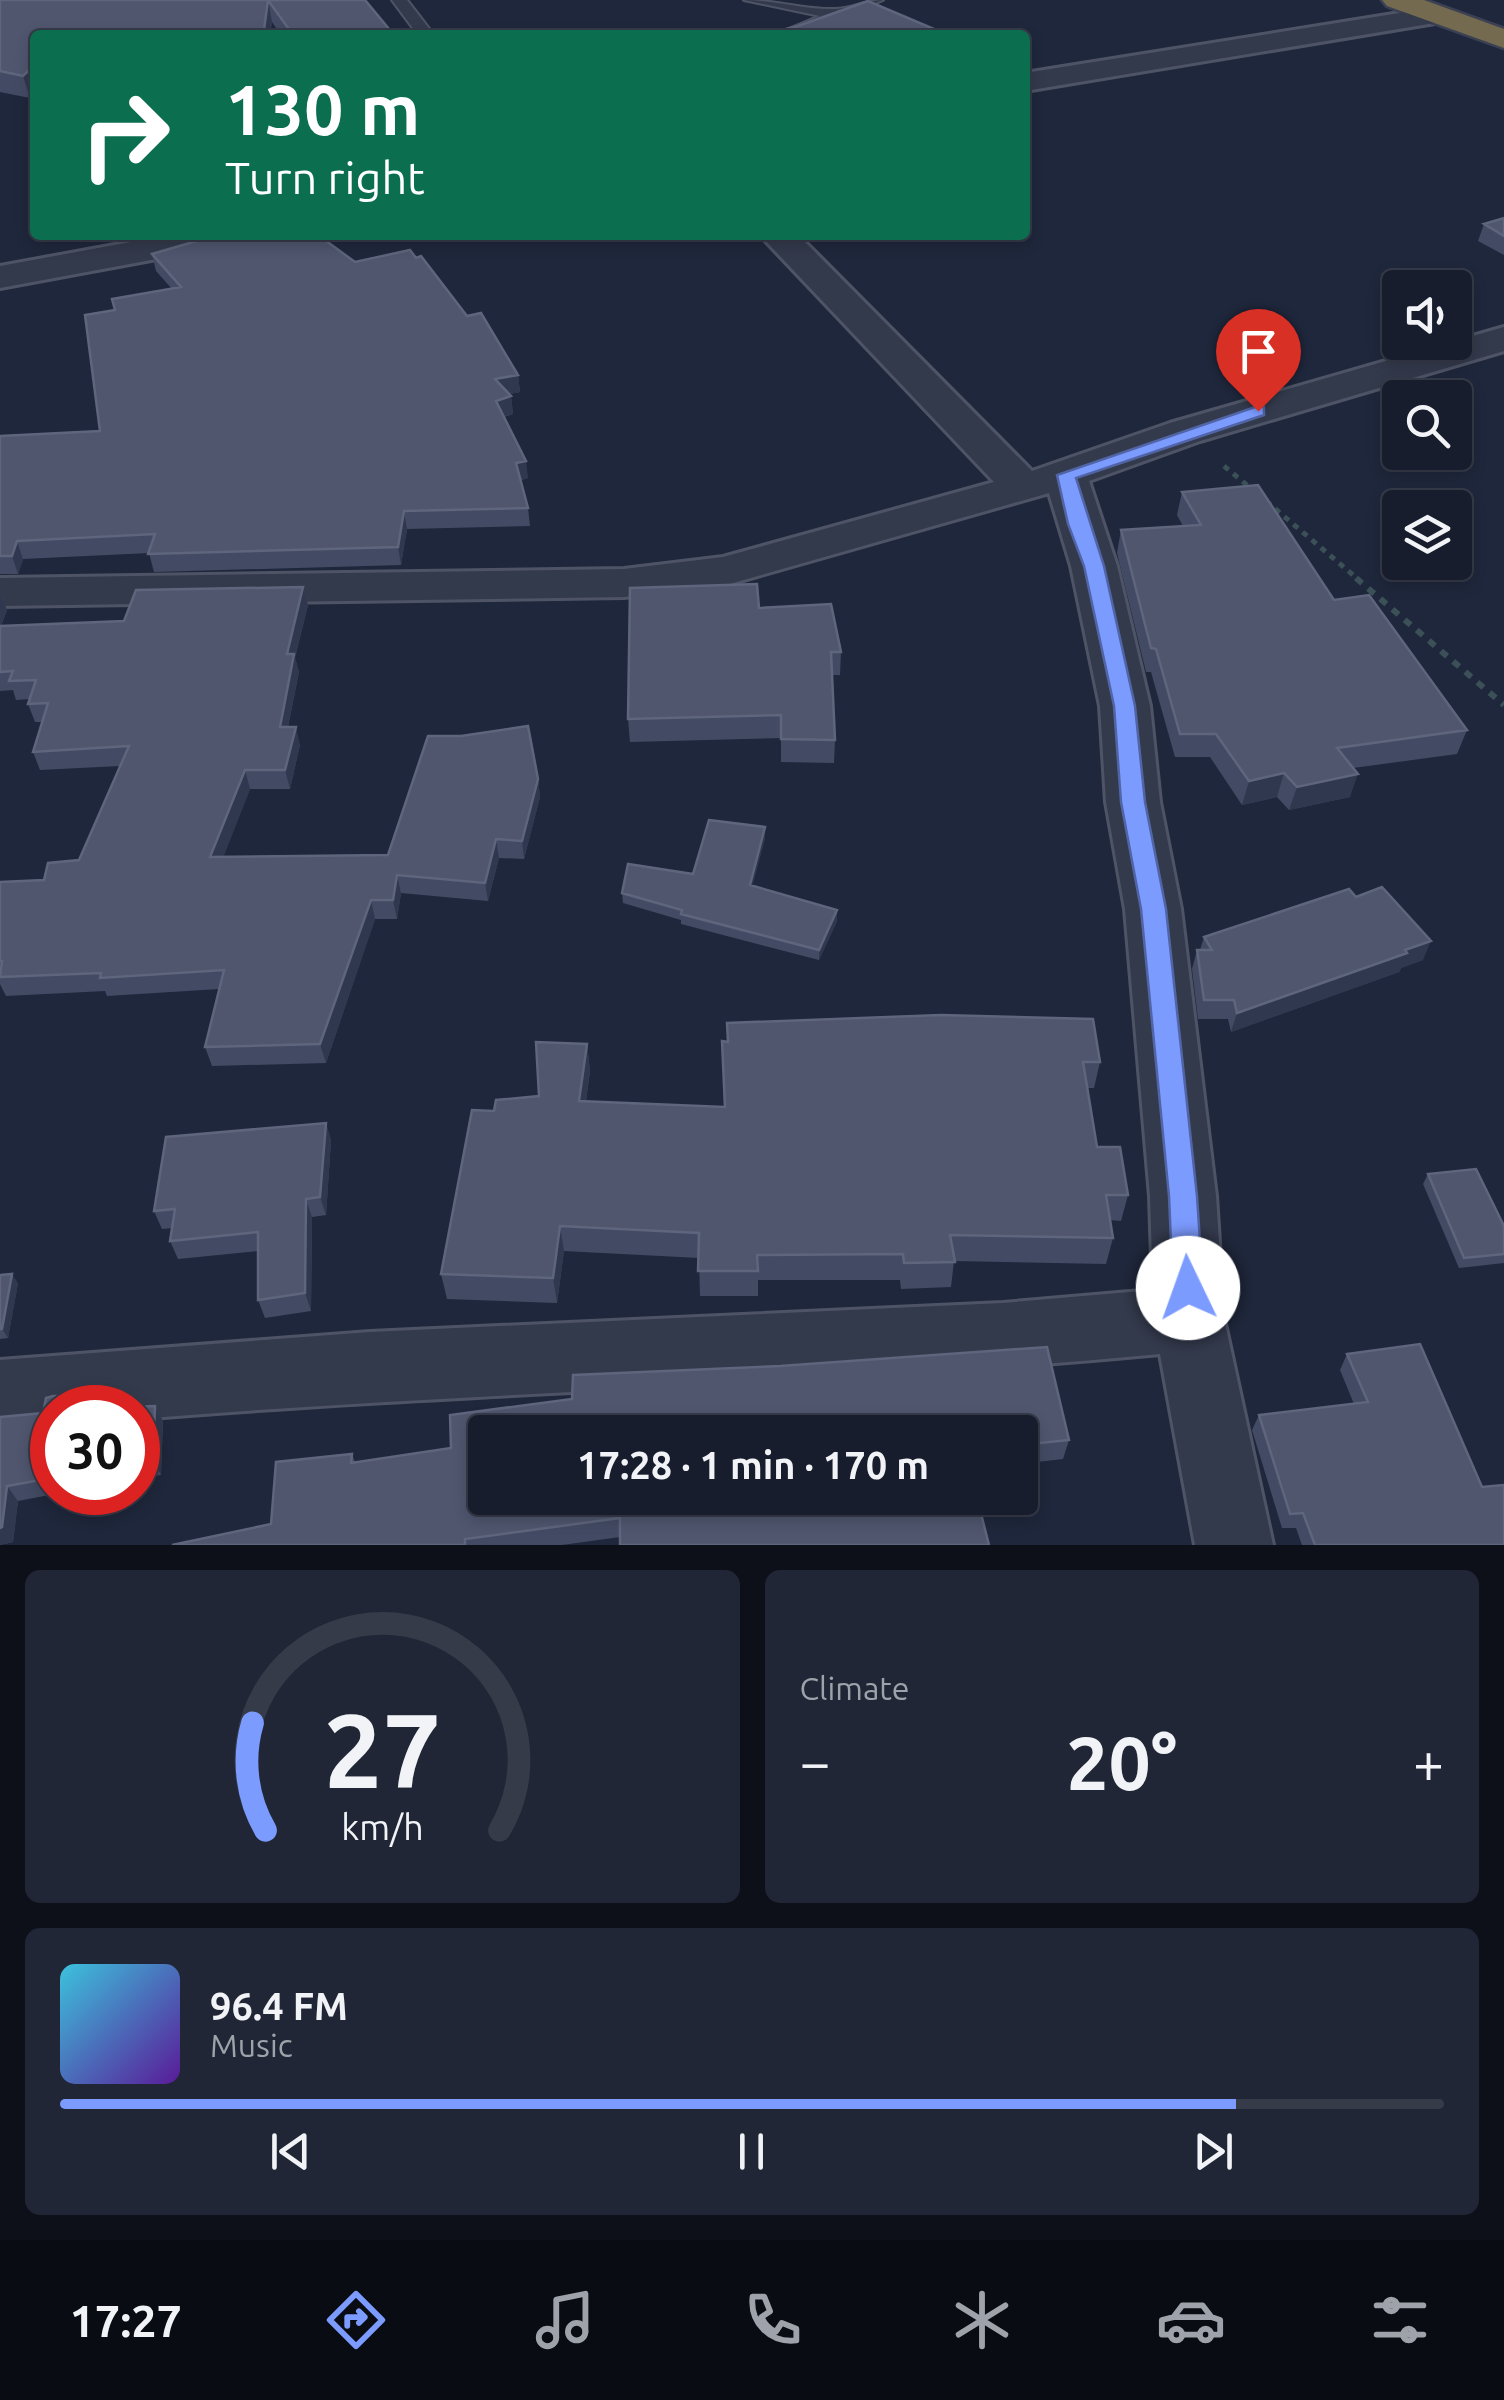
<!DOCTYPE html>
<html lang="en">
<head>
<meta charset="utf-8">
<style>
  body { margin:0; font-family:Ubuntu,sans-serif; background:#202635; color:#f1f3f6; height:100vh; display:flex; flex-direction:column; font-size:38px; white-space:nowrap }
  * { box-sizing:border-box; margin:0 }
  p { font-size:32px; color:#9ea2aa }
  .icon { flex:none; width:55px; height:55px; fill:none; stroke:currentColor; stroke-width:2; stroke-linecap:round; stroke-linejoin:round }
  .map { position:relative; height:1545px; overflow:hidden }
  .panel { display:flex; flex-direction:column; gap:25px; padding:25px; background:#0d1019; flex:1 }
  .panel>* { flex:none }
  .hud { position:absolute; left:30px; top:30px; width:1000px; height:210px; border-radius:10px; box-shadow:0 5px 15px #0003,0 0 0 2px #363b49; background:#0b6e4f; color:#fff; overflow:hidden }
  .tools { position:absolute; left:1382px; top:270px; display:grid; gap:20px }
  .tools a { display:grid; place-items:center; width:90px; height:90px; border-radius:10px; background:#171d2d; box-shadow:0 5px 15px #0003,0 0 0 2px #363b49; font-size:50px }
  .speed { position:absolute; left:30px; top:1385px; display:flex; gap:20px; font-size:50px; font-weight:700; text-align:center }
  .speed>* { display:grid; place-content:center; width:130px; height:130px; border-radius:50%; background:#171d2d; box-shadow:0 5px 15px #0003,0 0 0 2px #363b49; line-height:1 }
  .speed .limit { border:15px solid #d22; background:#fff; color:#111 }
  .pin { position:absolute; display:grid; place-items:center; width:85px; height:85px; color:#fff; margin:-102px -42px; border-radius:50% 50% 50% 0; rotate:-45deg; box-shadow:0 0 10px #0007 }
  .pin .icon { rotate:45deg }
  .me { position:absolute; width:110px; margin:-55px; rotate:357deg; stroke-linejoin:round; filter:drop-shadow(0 0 8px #0008) }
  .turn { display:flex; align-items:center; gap:35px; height:210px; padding:0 30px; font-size:45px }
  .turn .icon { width:130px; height:130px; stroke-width:2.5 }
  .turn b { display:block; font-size:70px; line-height:85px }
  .big { font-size:75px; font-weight:700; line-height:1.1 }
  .panel .card { flex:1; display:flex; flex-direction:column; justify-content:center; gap:15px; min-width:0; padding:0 35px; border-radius:15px; background:#202635 }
  .panel .dial { align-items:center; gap:0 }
  .dial svg { height:260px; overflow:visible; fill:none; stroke:#363b49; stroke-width:7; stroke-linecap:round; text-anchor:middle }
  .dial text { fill:#f1f3f6; stroke:none }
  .song { display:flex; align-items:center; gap:30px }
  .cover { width:120px; height:120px; border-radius:15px; background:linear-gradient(135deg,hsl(190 70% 55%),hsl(270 70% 35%)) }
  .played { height:10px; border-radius:5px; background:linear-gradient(90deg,#7c9bff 85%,#363b49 85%) }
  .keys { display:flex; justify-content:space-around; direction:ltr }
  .heat { display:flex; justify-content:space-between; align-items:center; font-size:55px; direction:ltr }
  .panel .tiles { flex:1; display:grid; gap:25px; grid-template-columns:1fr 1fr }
  .card:last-child { grid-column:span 2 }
  .trip { position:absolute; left:468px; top:1415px; width:570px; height:100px; border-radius:10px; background:#171d2d; box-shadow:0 5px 15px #0003,0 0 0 2px #363b49; font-weight:700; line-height:100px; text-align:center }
  .tab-bar { display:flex; height:160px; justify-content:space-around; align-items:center; background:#090c12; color:#9ea2aa }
  .tab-bar .icon { width:70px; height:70px }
  .tab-bar .on { color:#7c9bff }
  .tab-bar b { font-size:45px; color:#f1f3f6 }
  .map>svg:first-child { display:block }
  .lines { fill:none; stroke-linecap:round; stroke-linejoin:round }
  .lane-casing { stroke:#4e5466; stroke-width:4 }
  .street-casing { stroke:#4e5466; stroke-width:6 }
  .highway-casing { stroke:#3b4153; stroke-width:5 }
  .path-far1 { stroke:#3c5157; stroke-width:5; stroke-dasharray:6 6; stroke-linecap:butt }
  .path { stroke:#3c5157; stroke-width:6; stroke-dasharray:8 8; stroke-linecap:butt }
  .lane { fill:#333a4c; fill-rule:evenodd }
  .street { fill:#333a4c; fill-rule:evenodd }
  .highway { fill:#736a4f; fill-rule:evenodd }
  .wall { fill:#434b64 }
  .shaded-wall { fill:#30384f }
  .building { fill:#4f566e; stroke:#5e657c; stroke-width:2.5 }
  .route { fill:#7c9bff; stroke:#5165a6; stroke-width:2.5 }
</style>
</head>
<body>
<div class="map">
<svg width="1504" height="1545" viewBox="0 0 1504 1545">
  <rect width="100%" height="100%" fill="#1f273c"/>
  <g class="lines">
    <g class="lane-casing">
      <path id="lane" d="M392 0H407L434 35H418Z
        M744 0C774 0 807 10 835 9 851 9 866 0 883 0L796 35H774L820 16Z"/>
    </g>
    <g class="street-casing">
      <path id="street" d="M1437 7 1447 9 1451 15 1447 21 1025 91V73Z
        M169 235H245L239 242 227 246 0 288V266Z
        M760 235H798L1032 471 1170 423 1504 327V351L1200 441 1089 481 1117 566 1150 706 1160 802 1181 909 1216 1196 1224 1319 1273 1545H1195L1160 1354C820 1386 478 1391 138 1419V1408H52V1425L0 1430V1360L370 1332 1003 1303 1153 1290 1150 1196 1125 909 1106 802 1100 706 1071 566 1049 493 726 585 624 597 0 606V578L624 569 723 557 994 482Z"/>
    </g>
    <g class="highway-casing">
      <path id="highway" d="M1382 0H1424L1504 29V48L1387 6Z"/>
    </g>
    <path class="path-far1" d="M1224 466 1253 490
      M1266 501 1359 580"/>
    <path class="path" d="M1356 578 1504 705"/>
    <use href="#lane" class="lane"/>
    <use href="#street" class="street"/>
    <use href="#highway" class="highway"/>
  </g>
  <path class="wall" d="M0 0H365L394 35H281L272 22 270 35H35V94L30 98 0 92Z
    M1504 218V255L1478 241 1484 224Z
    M152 254 355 262 467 316 518 375 520 392 509 394 511 396 513 414 504 417 528 478 521 480 528 508 530 526 407 529 401 565 154 572 149 553 23 559 18 574H0V436L100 431 115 310 172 289 156 271Z
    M1182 492 1334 600 1467 730 1457 754 1353 768 1350 797 1289 810 1277 797 1242 805 1210 757H1175L1151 672H1146L1117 553 1121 530 1183 526 1177 515Z
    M303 587 308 605 295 658 299 672 288 727 300 745 290 789H250L223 857 388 855 538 779 540 797 524 859 499 858 488 901 401 893 397 919H375L326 1063 212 1066 205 1047 219 989 107 996 105 991 6 996 0 984V882L44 880 79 860 120 766 40 770 33 752 42 722H35L28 704 30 699 16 700 13 690 0 691V593L7 610 1 626 124 621Z
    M759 608 841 652 840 675H832L835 740 834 763 781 762V738L630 742 628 719Z
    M765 838 752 886 837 910V921L819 960 681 924V920L623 903 622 893 693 874Z
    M1356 897 1423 960 1401 968 1399 972 1231 1032 1228 1019H1198L1192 969 1197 950H1200L1204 937Z
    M722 1041 1100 1062 1094 1088H1087L1097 1147 1128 1195 1121 1221 1110 1220 1113 1238 1106 1264 954 1261 951 1287 901 1289 900 1280H758V1296H700L699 1258 564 1251 557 1303 447 1299 441 1274 494 1111 539 1096 587 1044 590 1071 586 1101 724 1107Z
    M326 1123 331 1141 326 1215 312 1217 311 1311 265 1318 258 1300V1251L178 1259 170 1241 172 1228 162 1229 154 1211Z
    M1428 1174 1504 1226V1263L1459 1268 1423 1184Z
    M0 1275 18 1283 8 1338 0 1339Z
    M1047 1347 1069 1440 1063 1459 1020 1464V1432H485V1498H977L989 1545H620V1537L562 1545H172L271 1524 276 1462 352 1454 355 1462 451 1448 450 1415 572 1399 573 1375 780 1366Z
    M1347 1354 1504 1545H1302L1296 1528H1282L1252 1430 1259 1415 1354 1404 1340 1370Z
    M53 1396H126L132 1407 155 1406 163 1421 161 1475 138 1479V1408H52V1492H65L18 1501 13 1542 0 1545V1417L43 1413 46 1398Z"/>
  <path class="shaded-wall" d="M268 0 272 22 270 35H265L264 30Z
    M35 65V94L30 98 23 76Z
    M518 375 520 392 497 397 495 379Z
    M511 396 513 414 498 418 496 401Z
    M526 461 528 478 518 480 516 463Z
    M404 511 407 529 401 565 398 547Z
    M17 541 23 559 18 574 12 556Z
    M303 587 308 605 295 658 299 672 284 746 280 727 287 654Z
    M0 593 7 610 0 629Z
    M296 727 300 745 290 789 285 770Z
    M245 770 250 789 216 876 210 857Z
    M1284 773 1277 797 1242 805 1249 781Z
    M1358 774 1350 797 1289 810 1297 787Z
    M538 779 540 797 524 859 522 841Z
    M765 827V838L750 895V885Z
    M496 839 499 858 488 901 485 883Z
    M397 875 401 893 397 919 393 900Z
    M371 900 375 919 326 1063 320 1044Z
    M837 910V921L819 960V950Z
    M1431 941 1423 960 1401 968 1399 972 1231 1032 1237 1013Z
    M587 1044 590 1071 582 1127 579 1101Z
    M326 1123 331 1141 326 1215 320 1197Z
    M306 1199 312 1217 311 1311 305 1293Z
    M560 1226 564 1251 557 1303 553 1278Z
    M12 1274 18 1283 8 1338 2 1329Z
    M155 1406 163 1421 161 1475 153 1460Z
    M7 1486 18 1501 13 1542 0 1545V1528Z"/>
  <path class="building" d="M0 0H268L264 30 180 31 175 35H84L72 33 70 35H35V65L23 76 0 71Z
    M268 0H365L394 35H293Z
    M868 1 948 35H762L798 26Z
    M1504 218V236L1484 224Z
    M217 235H318L355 262 410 250 416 258 421 256 467 316 481 313 518 375 495 379 511 396 496 401 526 461 516 463 528 508 404 511 398 547 148 554 155 534 17 541 12 556H0V436L100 431 85 315 115 310 112 299 181 287 152 254Z
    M1258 485 1334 600 1369 595 1467 730 1337 748 1358 774 1297 787 1284 773 1249 781 1216 734H1180L1156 649 1151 648 1121 530 1201 525 1182 492Z
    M757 584 759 608 831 604 841 652H831L835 740 781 739V715L628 719 630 588Z
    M303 587 287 654H294L280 727H296L285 770H245L210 857 388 855 428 736H461L528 726 538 779 522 841 496 839 485 883 397 875 393 900H371L320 1044 205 1047 224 970 100 978 101 973 0 977 2 961H0V882L44 880 48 863 79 860 129 746 33 752 48 703 28 704 36 680 9 681 13 671 0 672V626L124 621 136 590Z
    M709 820 765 827 750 885 837 910 819 950 681 914 682 910 622 893 628 864 693 874Z
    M1382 887 1431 941 1405 950 1407 953 1237 1013 1234 1000H1204L1197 950H1212L1204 937 1349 889 1356 897Z
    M941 1015 1093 1019 1100 1062H1083L1097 1147H1120L1128 1195H1106L1113 1238 950 1235 955 1262 904 1263 903 1254 757 1255 758 1271H698L699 1233 560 1226 553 1278 441 1274 472 1110 494 1111 496 1100 539 1096 536 1042 587 1044 579 1101 725 1107 722 1041 728 1042 727 1023Z
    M326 1123 320 1197 306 1199 305 1293 258 1300V1232L170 1241 175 1209 154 1211 166 1137Z
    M1476 1169 1504 1226V1254L1464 1258 1428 1174Z
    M12 1274 2 1329H0V1275Z
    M1420 1344 1482 1487 1504 1485V1545H1315L1303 1513 1290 1514 1259 1415 1368 1402 1347 1354Z
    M1047 1347 1069 1440 1020 1445V1432H485V1498H977L989 1545H620V1518L465 1539V1545H172L271 1524 276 1462 352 1454 351 1463 451 1448 450 1415 572 1399 573 1375 780 1366Z
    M53 1396H126L130 1407 155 1406 153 1460 138 1462V1408H52V1478L7 1486 2 1527 0 1528V1417L43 1413 46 1398Z"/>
  <path class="route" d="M1258 406 1264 407V415L1076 478 1104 566 1135 706 1145 802 1166 909 1197 1196 1203 1288 1198 1298 1188 1302 1177 1298 1173 1288 1169 1196 1141 909 1121 802 1114 706 1084 566 1068 524 1057 475Z"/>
</svg>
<div class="tools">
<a><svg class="icon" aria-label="sound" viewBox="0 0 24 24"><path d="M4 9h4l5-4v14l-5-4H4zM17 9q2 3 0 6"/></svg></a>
<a><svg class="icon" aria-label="search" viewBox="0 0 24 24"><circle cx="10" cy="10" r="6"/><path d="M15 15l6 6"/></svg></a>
<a><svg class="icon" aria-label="layers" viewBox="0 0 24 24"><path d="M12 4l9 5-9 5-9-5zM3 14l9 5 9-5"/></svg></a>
</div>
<div class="speed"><div class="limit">30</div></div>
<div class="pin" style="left:1258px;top:411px;background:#d93025"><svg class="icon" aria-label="arrive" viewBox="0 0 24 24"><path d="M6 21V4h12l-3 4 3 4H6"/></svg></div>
<svg class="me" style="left:1188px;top:1288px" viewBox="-20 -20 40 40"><circle r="19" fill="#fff"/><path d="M0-13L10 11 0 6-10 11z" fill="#7c9bff"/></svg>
<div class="trip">17:28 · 1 min · 170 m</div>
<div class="hud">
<div class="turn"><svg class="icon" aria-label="right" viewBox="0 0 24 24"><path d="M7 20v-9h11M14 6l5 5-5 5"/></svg><div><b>130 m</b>Turn right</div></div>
</div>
</div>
<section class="panel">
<div class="tiles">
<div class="card dial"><svg viewBox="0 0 100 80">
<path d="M14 69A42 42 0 1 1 86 69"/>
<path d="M14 69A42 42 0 0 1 10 36" stroke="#7c9bff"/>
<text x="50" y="56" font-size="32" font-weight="700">27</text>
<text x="50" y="72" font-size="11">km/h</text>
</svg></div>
<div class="card"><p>Climate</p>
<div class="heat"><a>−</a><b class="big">20°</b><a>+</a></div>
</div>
<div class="card">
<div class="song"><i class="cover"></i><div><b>96.4 FM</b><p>Music</p></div></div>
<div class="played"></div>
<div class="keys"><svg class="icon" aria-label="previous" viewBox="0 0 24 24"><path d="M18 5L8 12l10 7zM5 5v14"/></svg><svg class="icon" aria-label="pause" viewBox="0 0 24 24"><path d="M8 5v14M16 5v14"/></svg><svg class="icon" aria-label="next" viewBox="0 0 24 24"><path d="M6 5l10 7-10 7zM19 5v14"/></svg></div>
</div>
</div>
</section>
<nav class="tab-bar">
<b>17:27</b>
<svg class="icon on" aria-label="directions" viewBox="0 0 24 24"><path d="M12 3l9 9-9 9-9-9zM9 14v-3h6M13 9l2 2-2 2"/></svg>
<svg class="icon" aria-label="music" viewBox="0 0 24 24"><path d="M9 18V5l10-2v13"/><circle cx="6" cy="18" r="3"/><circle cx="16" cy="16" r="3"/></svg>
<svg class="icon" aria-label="phone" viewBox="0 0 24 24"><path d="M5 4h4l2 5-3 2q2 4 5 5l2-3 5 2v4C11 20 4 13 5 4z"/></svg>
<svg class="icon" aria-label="climate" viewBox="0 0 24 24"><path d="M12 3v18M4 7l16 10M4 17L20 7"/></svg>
<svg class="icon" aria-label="car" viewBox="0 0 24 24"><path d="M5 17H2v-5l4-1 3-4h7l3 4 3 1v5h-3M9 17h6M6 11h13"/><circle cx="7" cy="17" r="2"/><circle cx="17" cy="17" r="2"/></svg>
<svg class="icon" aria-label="filters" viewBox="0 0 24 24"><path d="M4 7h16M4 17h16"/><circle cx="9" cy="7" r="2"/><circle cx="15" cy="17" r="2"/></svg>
</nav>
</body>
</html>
